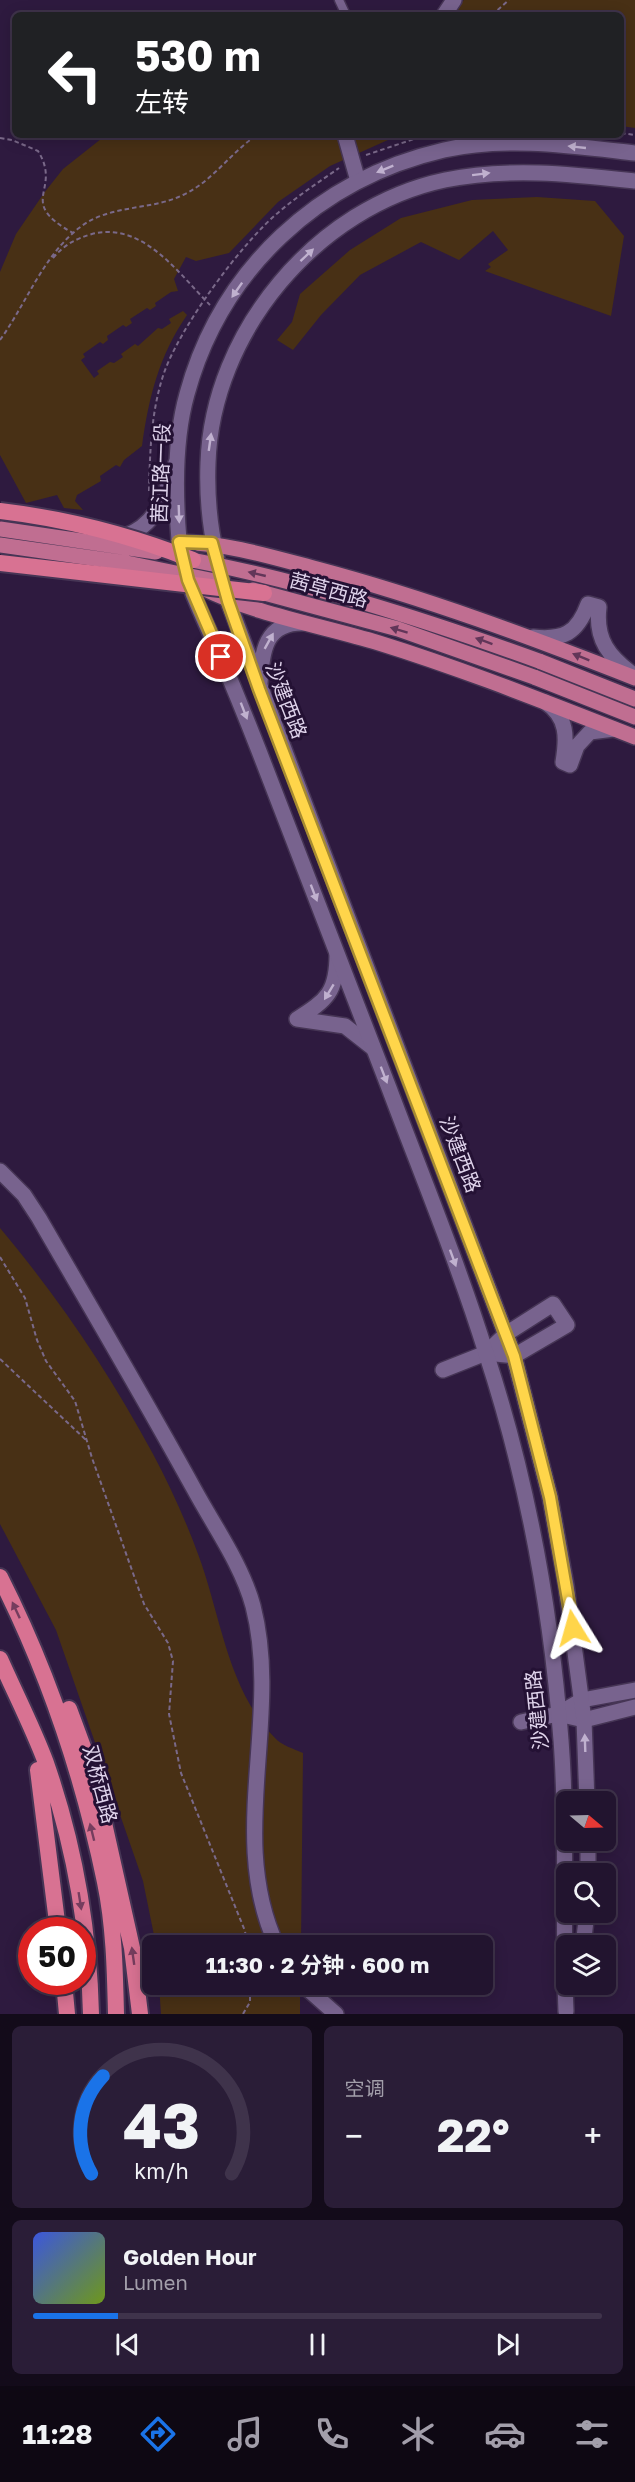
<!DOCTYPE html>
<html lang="zh">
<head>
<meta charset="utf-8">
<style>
  body { margin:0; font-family:"Golos Text","Noto Sans SC",sans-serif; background:#2a1d37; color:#f1f3f6; height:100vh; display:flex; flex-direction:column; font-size:22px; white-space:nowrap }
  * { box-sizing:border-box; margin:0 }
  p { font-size:20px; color:#a29eaa }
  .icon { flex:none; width:33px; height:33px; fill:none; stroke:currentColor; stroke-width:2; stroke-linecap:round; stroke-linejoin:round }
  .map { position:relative; height:2014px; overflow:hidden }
  .side { display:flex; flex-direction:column; gap:12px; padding:12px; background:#130b1a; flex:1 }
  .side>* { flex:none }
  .top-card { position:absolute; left:12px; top:12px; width:612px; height:126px; border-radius:9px; box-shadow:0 3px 15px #0003,0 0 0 2px #3f334b; background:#202124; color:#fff; overflow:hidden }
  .needle { width:39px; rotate:109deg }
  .fabs { position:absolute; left:556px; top:1791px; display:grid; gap:12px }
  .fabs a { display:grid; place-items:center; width:60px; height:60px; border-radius:9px; background:#22142f; box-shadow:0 3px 15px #0003,0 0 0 2px #3f334b; font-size:30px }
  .speed { position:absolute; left:18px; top:1917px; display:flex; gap:12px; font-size:30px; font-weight:700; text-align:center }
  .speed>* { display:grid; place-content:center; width:78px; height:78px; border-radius:50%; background:#22142f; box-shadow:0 3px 15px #0003,0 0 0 2px #3f334b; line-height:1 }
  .speed .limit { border:9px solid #d22; background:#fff; color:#111 }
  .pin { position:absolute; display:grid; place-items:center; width:51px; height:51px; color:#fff; margin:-26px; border:3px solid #fff; border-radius:50%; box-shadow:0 2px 6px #0007 }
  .me { position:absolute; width:66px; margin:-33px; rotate:352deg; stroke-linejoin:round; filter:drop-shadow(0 0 4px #0008) }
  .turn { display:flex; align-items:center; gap:21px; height:126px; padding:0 24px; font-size:27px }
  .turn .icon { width:78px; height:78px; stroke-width:2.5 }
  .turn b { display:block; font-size:42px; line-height:51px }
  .big { font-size:45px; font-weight:700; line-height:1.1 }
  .side .widget { flex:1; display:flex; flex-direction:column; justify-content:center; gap:9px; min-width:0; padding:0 21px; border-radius:9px; background:#2a1d37 }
  .side .dial { align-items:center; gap:0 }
  .dial svg { height:156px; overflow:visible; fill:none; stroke:#3f334b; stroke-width:7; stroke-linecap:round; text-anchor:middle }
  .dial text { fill:#f1f3f6; stroke:none }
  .song { display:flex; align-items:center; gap:18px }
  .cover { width:72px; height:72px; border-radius:9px; background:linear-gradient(135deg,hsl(230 70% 55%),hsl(80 70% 35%)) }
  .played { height:6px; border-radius:3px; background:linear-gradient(90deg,#1a73e8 15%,#3f334b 15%) }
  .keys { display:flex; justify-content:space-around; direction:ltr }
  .heat { display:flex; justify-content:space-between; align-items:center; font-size:33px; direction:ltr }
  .side .tiles { flex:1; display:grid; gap:12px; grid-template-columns:1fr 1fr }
  .widget:last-child { grid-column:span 2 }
  .trip { position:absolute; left:142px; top:1935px; width:351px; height:60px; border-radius:9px; background:#22142f; box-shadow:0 3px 15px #0003,0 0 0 2px #3f334b; font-weight:700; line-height:60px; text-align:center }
  .menu { display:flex; height:96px; justify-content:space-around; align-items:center; background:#0e0813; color:#a29eaa }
  .menu .icon { width:42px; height:42px }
  .menu .current { color:#1a73e8 }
  .menu b { font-size:27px; color:#f1f3f6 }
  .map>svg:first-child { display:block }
  .green { fill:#483015 }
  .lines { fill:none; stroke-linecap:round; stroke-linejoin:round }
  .service-casing { stroke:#463555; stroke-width:11 }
  .minor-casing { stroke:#463555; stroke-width:18 }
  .tertiary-casing { stroke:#463555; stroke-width:18 }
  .secondary-casing { stroke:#463555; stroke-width:18 }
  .primary-casing { stroke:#463555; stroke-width:18 }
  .trunk-casing { stroke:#463555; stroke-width:20 }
  .path { stroke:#7a6989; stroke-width:2; stroke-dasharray:4.5 3; stroke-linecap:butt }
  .service { stroke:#78638e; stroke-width:8 }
  .minor { stroke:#78638e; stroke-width:15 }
  .tertiary { stroke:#78638e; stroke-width:15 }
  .secondary { stroke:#78638e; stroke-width:15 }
  .primary { stroke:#c06e91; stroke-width:15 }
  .trunk { stroke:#d87292; stroke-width:16 }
  .primary-bridge-casing { stroke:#463555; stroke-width:18; stroke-linecap:butt }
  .trunk-bridge-casing { stroke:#463555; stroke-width:20; stroke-linecap:butt }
  .primary-bridge { stroke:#c06e91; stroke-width:15 }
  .trunk-bridge { stroke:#d87292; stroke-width:16 }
  .oneway { fill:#c0b1cf }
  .oneway2 { fill:#623659 }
  .oneway3 { fill:#753d5e }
  .route-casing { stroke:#a68a30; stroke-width:15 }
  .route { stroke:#ffd54a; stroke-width:10 }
  .labels { text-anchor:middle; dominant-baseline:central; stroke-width:6; stroke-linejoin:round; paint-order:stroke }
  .street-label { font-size:20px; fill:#dfd3eb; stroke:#241134 }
</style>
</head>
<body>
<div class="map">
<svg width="635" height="2014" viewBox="0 0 635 2014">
  <rect width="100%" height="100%" fill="#2e1a3f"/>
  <path class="green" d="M464 0H635V128L621 126V15H445Z
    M106 135H399L330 166 278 202 229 253 196 261 186 257 174 279 178 291 171 292 155 303 156 306 150 310 147 308 130 319 132 323 126 327 123 325 107 336 108 340 103 344 100 342 83 354 85 357 81 360 94 378 99 374 97 371 110 362 114 363 123 357 121 354 135 344 138 346 158 328 162 329 171 323 169 319 183 311 187 315C159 356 149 396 142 446L124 460 120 467 116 465 100 476 101 481 77 495 75 501 83 510 64 508 57 495 26 503 0 455V272L16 234 44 193 63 169Z
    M537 197 595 201 624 236 611 316 485 271 491 267 488 264 508 250 493 231 459 260 421 242 360 275 321 315 293 350 277 340 292 322 300 294 350 250 401 218 472 200Z
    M0 1228C61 1301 108 1371 153 1454 170 1486 186 1521 198 1554 221 1615 227 1689 275 1738 281 1745 294 1749 303 1753L301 1945H156L143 1881 56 1630 0 1524Z
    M159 1985H300V2014H161Z"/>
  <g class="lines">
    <g class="service-casing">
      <path id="service" d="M339 0 346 15"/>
    </g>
    <g class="minor-casing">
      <path id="minor" d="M444 15 454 0
        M345 135 358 181
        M297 1019C327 1000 337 992 337 954
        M297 1019 345 1026 373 1048
        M0 1171 24 1195 39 1218C91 1308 144 1398 194 1489 214 1526 242 1565 253 1606 282 1718 226 1837 277 1946
        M443 1370 486 1353
        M521 1722 558 1714
        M302 1984 336 2014"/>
    </g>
    <g class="tertiary-casing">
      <path id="tertiary" d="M124 541 125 536C158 524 165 495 176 463
        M533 637C563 640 577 634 588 604L599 607C595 640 609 657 635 676
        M545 702C568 717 567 738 563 762L570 765 577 746 590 732 614 729
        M553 1304 567 1325 514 1356 486 1353 506 1334Z
        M558 1714 582 1700 635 1690
        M558 1714 584 1720 635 1707"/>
    </g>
    <g class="secondary-casing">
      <path id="secondary" d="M260 683C262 651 265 622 304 623
        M587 1802 584 1720 566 1585 550 1497 514 1356 228 601C214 553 206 513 208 463 212 332 317 207 445 180 509 167 571 174 635 181
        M588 1874V1840
        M583 1946 587 1912
        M566 2011C562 1920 568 1830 561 1740 551 1608 527 1478 486 1353 458 1263 422 1176 389 1088 345 975 302 863 259 751 245 715 231 681 216 646 201 612 183 578 179 540 175 493 174 440 187 394 221 269 319 179 444 150 506 136 573 146 635 153"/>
    </g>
    <g class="primary-casing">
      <path id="primary" d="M179 542C226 543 272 557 317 569 426 598 530 637 635 678
        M201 587C256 615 320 625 379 643 466 670 550 704 635 737
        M539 661 635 699
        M534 677 635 717"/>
    </g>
    <g class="trunk-casing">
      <path id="trunk" d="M0 1577C49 1674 83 1776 105 1882 114 1925 115 1971 116 2014
        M0 1659C15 1693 33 1728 46 1763 74 1844 89 1929 91 2014
        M69 1709 93 1774 132 1948 140 2014
        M38 1770 58 1930
        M64 1982 67 2014"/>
    </g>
    <path class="path" d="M492 15 509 0
      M621 133 635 135
      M0 138 12 140 38 151C63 191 15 201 73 233
      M366 155 426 135
      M53 258C64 245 75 239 92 234 143 221 179 274 210 305
      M0 340C26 304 43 256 79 228 109 204 150 211 183 195 213 181 230 153 257 135
      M149 491C150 451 151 411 164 373 180 327 242 242 280 211 299 195 319 182 339 168
      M0 1257 25 1298 37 1340 46 1361 75 1401 92 1458 144 1604 168 1643 173 1661 169 1714 181 1773 245 1931 247 1946
      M0 1359 86 1440
      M243 2014 250 2002V1984"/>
    <use href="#service" class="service"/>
    <use href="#minor" class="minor"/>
    <use href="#tertiary" class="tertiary"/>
    <use href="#secondary" class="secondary"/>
    <use href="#primary" class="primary"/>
    <use href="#trunk" class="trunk"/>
    <g class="primary-bridge-casing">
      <path id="primary-bridge" d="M0 529 156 552
        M0 545 127 563 215 581
        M182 558C304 581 423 619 539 661
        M253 590 398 629 534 677"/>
    </g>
    <g class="trunk-bridge-casing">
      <path id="trunk-bridge" d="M0 511C68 519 130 535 193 560
        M0 563 264 593"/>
    </g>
    <use href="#primary-bridge" class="primary-bridge"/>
    <use href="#trunk-bridge" class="trunk-bridge"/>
  </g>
  <defs><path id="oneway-solid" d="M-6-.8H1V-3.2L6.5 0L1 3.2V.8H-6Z" transform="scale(1.5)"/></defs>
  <g class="oneway">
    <use href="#oneway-solid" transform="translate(577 147) rotate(-174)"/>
    <use href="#oneway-solid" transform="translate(385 169) rotate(158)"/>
    <use href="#oneway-solid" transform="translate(481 174) rotate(-7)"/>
    <use href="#oneway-solid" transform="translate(307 255) rotate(-43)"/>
    <use href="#oneway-solid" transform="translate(237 290) rotate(125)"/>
    <use href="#oneway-solid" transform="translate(210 442) rotate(-82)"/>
    <use href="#oneway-solid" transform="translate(179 514) rotate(88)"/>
    <use href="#oneway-solid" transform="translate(269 641) rotate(-61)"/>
    <use href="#oneway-solid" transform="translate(244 711) rotate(69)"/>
    <use href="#oneway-solid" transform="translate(314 893) rotate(69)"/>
    <use href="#oneway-solid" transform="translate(329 992) rotate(121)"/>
    <use href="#oneway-solid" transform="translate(384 1075) rotate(69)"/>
    <use href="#oneway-solid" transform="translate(453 1258) rotate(70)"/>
    <use href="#oneway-solid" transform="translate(585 1743) rotate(-92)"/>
  </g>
  <g class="oneway2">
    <use href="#oneway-solid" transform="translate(257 574) rotate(-167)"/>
    <use href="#oneway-solid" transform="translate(399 630) rotate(-163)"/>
    <use href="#oneway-solid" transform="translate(484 641) rotate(-160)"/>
    <use href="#oneway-solid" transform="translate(581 657) rotate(-158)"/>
  </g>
  <g class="oneway3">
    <use href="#oneway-solid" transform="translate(16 1610) rotate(-115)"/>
    <use href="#oneway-solid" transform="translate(92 1832) rotate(-104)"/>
    <use href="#oneway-solid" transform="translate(80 1901) rotate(81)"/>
    <use href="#oneway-solid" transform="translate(133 1956) rotate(-98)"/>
  </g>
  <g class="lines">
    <g class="route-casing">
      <path id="route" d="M221 657 188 580 179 542 212 543 228 601 259 689 514 1356 550 1497 573 1628"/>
    </g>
    <use href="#route" class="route"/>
  </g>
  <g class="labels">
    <g class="street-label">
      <text transform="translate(160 473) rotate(-88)">茜江路一段</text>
      <text transform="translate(329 589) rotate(15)">茜草西路</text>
      <text transform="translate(287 700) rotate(69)">沙建西路</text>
      <text transform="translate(461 1154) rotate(69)">沙建西路</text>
      <text transform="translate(536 1710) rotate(-96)">沙建西路</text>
      <text transform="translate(101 1784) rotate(75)">双桥西路</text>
    </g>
  </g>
</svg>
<div class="fabs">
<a><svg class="needle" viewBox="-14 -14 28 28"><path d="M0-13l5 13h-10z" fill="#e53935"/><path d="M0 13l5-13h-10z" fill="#a29eaa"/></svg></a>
<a><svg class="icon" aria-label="search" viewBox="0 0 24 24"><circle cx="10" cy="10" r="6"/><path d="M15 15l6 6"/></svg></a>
<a><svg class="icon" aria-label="layers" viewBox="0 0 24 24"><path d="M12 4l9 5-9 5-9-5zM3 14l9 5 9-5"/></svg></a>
</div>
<div class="speed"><div class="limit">50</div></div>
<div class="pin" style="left:221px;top:657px;background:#d93025"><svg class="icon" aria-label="arrive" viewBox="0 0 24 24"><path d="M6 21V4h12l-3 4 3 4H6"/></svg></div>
<svg class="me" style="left:573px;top:1628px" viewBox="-20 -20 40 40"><path d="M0-17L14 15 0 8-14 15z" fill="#ffd54a" stroke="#fff" stroke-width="4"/></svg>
<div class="trip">11:30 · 2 分钟 · 600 m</div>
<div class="top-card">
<div class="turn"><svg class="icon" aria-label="left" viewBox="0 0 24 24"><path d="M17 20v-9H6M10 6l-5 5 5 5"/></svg><div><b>530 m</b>左转</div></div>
</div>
</div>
<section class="side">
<div class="tiles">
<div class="widget dial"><svg viewBox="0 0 100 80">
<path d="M14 69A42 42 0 1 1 86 69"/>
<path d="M14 69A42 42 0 0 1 20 19" stroke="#1a73e8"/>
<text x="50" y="56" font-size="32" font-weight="700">43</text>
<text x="50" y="72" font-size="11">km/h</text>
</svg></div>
<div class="widget"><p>空调</p>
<div class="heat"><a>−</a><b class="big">22°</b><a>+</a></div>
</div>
<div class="widget">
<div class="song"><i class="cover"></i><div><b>Golden Hour</b><p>Lumen</p></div></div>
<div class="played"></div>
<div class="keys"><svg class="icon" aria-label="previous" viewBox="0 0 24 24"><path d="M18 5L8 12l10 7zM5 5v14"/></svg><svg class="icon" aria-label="pause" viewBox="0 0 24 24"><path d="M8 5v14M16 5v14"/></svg><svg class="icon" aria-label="next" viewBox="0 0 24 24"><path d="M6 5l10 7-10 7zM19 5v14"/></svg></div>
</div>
</div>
</section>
<nav class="menu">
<b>11:28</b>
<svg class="icon current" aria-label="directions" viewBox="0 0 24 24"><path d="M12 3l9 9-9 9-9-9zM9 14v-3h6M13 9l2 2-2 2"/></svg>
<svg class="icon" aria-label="music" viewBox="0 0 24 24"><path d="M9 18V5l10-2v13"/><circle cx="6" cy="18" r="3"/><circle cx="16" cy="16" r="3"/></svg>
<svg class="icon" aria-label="phone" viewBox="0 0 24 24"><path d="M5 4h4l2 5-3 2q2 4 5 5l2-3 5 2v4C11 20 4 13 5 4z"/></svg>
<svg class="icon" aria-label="climate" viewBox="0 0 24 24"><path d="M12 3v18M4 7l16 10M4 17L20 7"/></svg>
<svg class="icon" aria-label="car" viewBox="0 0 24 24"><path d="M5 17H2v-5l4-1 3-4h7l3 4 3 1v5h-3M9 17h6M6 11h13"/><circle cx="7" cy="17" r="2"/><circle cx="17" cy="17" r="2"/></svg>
<svg class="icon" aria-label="filters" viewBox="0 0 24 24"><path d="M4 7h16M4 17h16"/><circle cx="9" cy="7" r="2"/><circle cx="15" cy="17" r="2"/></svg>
</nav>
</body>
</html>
